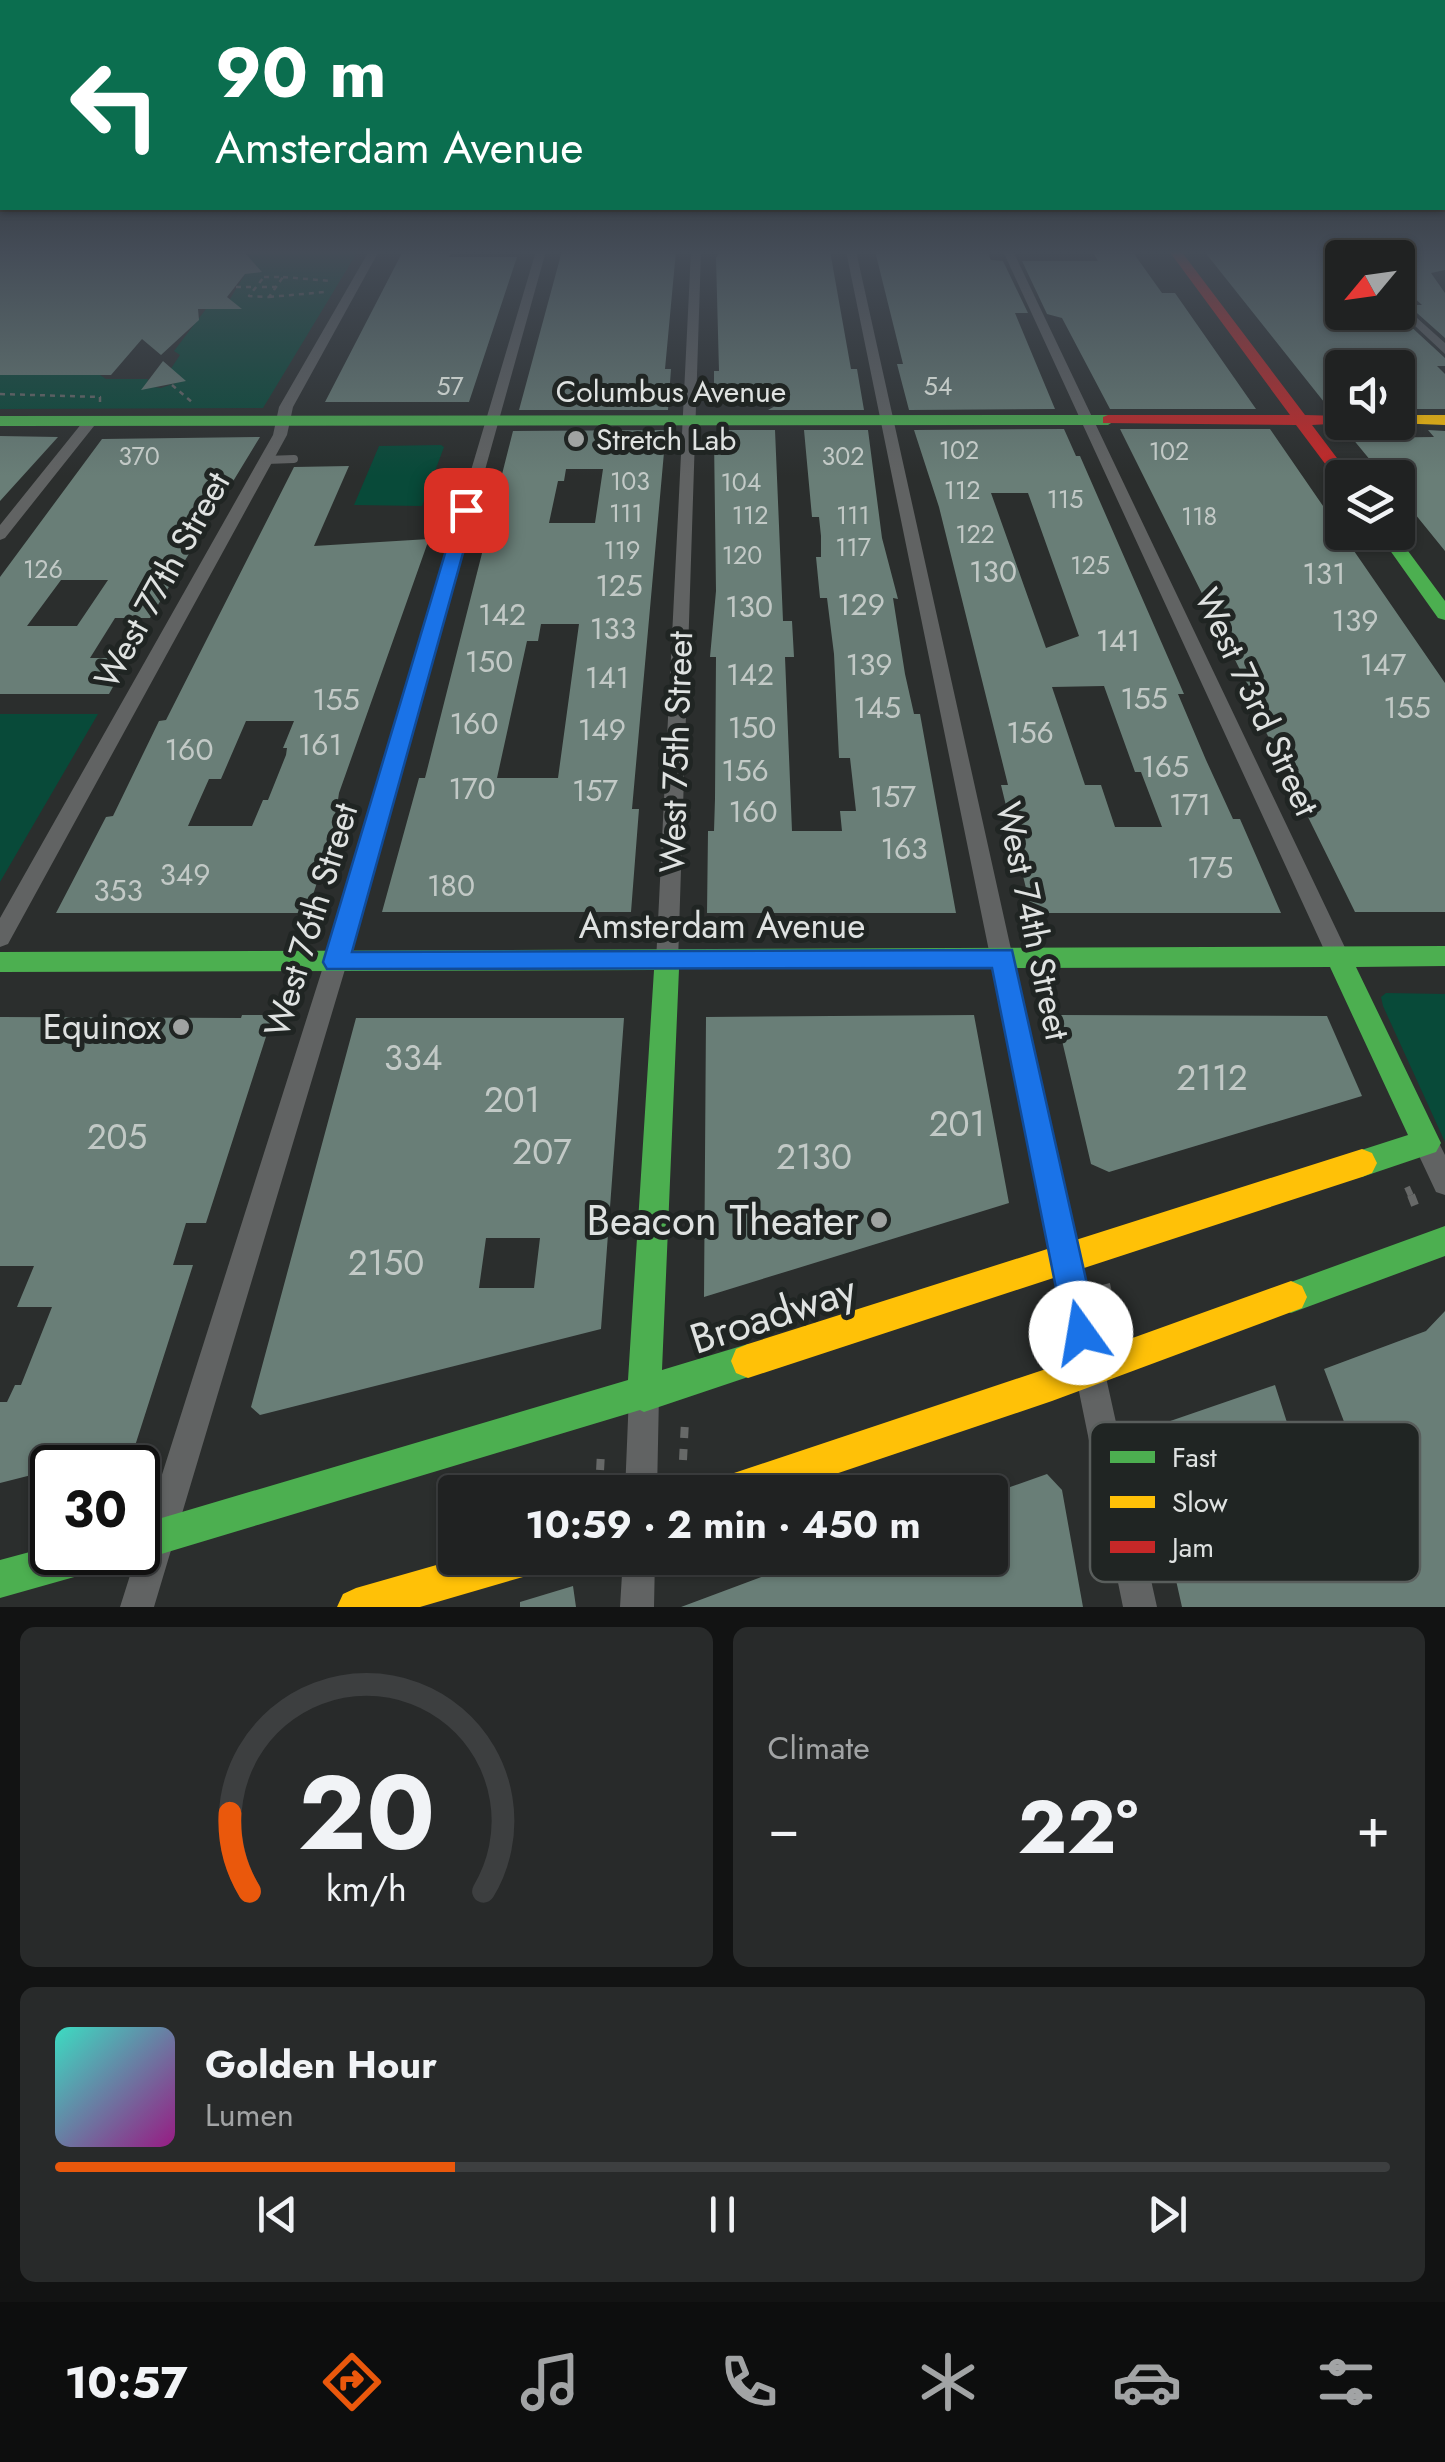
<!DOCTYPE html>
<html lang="en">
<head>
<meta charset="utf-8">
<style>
  body { margin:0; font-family:Jost,sans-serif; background:#282a2a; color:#f1f3f6; height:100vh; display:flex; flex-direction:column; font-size:38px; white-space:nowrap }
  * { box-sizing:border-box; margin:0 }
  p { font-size:32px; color:#a2a4a5 }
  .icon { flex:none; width:55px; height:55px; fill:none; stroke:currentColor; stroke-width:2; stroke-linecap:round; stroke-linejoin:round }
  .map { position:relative; height:1607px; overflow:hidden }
  .panel { display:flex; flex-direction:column; gap:20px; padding:20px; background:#121313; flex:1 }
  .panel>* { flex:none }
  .hud { position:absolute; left:0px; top:0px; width:1445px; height:210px; box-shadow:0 2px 8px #0004,0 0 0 2px #3d3f40; background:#0b6e4f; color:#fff; overflow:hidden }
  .needle { width:65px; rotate:241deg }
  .fabs { position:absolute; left:1325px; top:240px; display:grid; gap:20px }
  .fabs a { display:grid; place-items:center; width:90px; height:90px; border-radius:10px; background:#202222; box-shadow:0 2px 8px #0004,0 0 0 2px #3d3f40; font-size:50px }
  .speed { position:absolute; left:30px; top:1445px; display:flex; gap:20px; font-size:50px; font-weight:700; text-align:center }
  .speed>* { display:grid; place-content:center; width:130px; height:130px; border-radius:50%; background:#202222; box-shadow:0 2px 8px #0004,0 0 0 2px #3d3f40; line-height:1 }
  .speed .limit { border:5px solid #111; border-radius:15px; background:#fff; color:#111 }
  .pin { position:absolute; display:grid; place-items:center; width:85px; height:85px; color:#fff; margin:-42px; border-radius:20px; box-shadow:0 5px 15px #0006 }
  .me { position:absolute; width:110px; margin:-55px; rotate:347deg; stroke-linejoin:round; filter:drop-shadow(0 0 8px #0008) }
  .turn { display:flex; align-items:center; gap:35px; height:210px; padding:0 50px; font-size:45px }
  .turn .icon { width:130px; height:130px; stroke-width:2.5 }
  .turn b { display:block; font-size:70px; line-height:85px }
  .big { font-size:75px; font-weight:700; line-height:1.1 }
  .panel .widget { flex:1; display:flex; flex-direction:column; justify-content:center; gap:15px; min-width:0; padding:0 35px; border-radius:15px; background:#282a2a }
  .panel .dial { align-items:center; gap:0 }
  .dial svg { height:260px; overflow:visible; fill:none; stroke:#3d3f40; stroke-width:7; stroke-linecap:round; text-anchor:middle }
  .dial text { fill:#f1f3f6; stroke:none }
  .song { display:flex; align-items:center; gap:30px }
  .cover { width:120px; height:120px; border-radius:15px; background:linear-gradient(135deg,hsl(170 70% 55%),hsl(310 70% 35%)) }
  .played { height:10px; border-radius:5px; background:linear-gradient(90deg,#ea580c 30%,#3d3f40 30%) }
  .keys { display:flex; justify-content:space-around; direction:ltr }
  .heat { display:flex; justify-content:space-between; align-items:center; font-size:55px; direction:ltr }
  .panel .tiles { flex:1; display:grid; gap:20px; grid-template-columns:1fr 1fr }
  .widget:last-child { grid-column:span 2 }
  .trip { position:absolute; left:438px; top:1475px; width:570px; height:100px; border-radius:10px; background:#202222; box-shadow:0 2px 8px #0004,0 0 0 2px #3d3f40; font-weight:700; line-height:100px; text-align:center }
  .tab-bar { display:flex; height:160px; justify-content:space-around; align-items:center; background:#0d0e0e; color:#a2a4a5 }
  .tab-bar .icon { width:70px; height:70px }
  .tab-bar .current { color:#ea580c }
  .tab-bar b { font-size:45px; color:#f1f3f6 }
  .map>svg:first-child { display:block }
  .green { fill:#084a39 }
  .building { fill:#697e77; fill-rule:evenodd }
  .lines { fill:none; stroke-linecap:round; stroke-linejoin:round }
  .path-far2 { stroke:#676968; stroke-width:2.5; stroke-dasharray:5 5; stroke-linecap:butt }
  .path-far1 { stroke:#676968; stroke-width:6; stroke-dasharray:9 9; stroke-linecap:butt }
  .path { stroke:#676968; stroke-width:8; stroke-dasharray:11 11; stroke-linecap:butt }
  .lane { stroke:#616363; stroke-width:8 }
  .street { fill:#616363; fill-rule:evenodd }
  .fast { fill:#4caf50; fill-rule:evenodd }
  .slow { fill:#ffc107; fill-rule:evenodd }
  .jam { fill:#c62828; fill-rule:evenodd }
  .route { fill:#1a73e8; stroke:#114b97; stroke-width:2.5 }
  .poi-dot { fill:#a0a3a2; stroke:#202523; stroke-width:4 }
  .labels { text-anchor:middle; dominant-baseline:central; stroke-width:10; stroke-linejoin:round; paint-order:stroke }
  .far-number-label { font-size:25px; fill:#c2c9c6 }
  .far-street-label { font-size:30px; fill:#dfe2e1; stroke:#202523 }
  .far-poi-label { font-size:30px; fill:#dfe2e1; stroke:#202523; text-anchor:start }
  .number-label { font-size:30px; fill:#c2c9c6 }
  .street-label { font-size:35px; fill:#dfe2e1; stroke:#202523 }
  .poi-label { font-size:35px; fill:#dfe2e1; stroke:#202523; text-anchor:end }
  .near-number-label { font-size:35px; fill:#c2c9c6 }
  .near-poi-label { font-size:42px; fill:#dfe2e1; stroke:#202523; text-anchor:end }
  .near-street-label { font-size:42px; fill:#dfe2e1; stroke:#202523 }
  .key { fill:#202523; stroke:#595e5c; stroke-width:2.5 }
  .key-label { font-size:28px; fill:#dfe2e1 }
</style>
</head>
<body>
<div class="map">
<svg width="1445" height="1607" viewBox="0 0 1445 1607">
  <rect width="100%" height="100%" fill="#2b2e2d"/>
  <path class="green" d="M252 251H358L263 408 0 409V375H100L106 379H148L147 386 161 388 178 382 181 376 168 373 180 355 174 351 206 309H224L245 274 259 270 246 257Z
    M441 445 444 447 422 506 354 505 379 446Z
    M0 714H98L0 882Z
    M1386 993 1445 994V1142L1383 1006 1381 997Z"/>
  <path class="building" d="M0 251H243L262 272 245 274 227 297 242 309H198L199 320 161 355 142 339 111 375H0Z
    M403 251H452L449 257H517L469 402H325Z
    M562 251H676L665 369H671L668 410H519Z
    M720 251H830L851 369H857L864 410H768L784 401H714V371H719L716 258Z
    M875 251H987L991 260 1003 261 1028 313H1015L1055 409 909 410 897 364H903Z
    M1092 251H1132L1162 293H1175L1256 409H1110L1062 318 1047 314 1022 261H1098Z
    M1204 251H1334L1342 261V312H1395L1445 358V366H1437L1445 374V409H1409L1415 403H1404L1398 396V368H1342V403L1324 402Z
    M1363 251H1445V270L1431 273 1445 293V338L1408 305H1422L1398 283V258H1371Z
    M163 361 186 381 141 390Z
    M1064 429 1076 456H1080L1184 694H1178L1206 760 1233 819H1240L1281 913H1032L1001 785H1008L939 507 914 430ZM991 493H1028L1079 636 1046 648ZM1104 686 1135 772H1141L1162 827H1115L1101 785H1085L1052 687Z
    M1120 429H1270L1445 683V912H1355L1263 726H1268Z
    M666 430 632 809H639L631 912H382L419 778H425L513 431ZM566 469H603L595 523H549L558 481H564ZM541 624H579L558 778H497L527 641H538Z
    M729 430H775L783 621H792L794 657H785L792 831H842L840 811H856L850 758H839L834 654 827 598H820L816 557H821V536L819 517H812L804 430H868L882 538 898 599 893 598 905 674 914 714H920L956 913H707L708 831H714L715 799 716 657H710L716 591 714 438Z
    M1428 430 1445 431V551L1398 493V478H1385L1352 438 1434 437Z
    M0 436 58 437 0 501Z
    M260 437 150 618H115L90 658H129L109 694H0V577L102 439ZM61 580H108L77 626H27Z
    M349 466 314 546 429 539 339 793 333 834 307 913H56L106 817 113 816 159 721 166 720 294 467ZM246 721H294L283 748H287L286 755 268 800H263L252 826H188L209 779H221Z
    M242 1015H273L206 1223H186L173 1265H193L134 1449 0 1483V1402H7L15 1385H21L52 1307H17L34 1266H0V1017L241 1018Z
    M974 1015 1009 1203 704 1297 706 1017Z
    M1056 1015 1327 1016 1362 1096 1109 1172 1091 1164Z
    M356 1018H624L601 1329 260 1415 251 1407ZM486 1238H540L534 1288H479Z
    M1445 1311V1607H1182L1145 1442 1147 1429 1275 1385 1308 1488 1370 1490 1324 1369 1426 1331Z
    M1047 1474 1062 1490 1083 1607H681L812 1558H990V1494Z
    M573 1586 576 1607H520V1602Z"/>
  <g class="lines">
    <path class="path-far2" d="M264 277H283L269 297 249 296Z
      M283 277 331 281
      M236 287H253
      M262 287H276
      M269 297 325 292
      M172 385 193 403
      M0 394 100 397V403"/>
    <path class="path-far1" d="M1407 1187 1412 1198"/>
    <path class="path" d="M1411 1195 1418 1213
      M1106 1284 1113 1315
      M1038 1313 1042 1337
      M683 1460 685 1421
      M599 1492 601 1452"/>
    <path class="lane" d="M266 460 294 459"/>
    <path class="street" d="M369 251H379L293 407 287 435 8 944 0 947V918L273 435 279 407Z
      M536 251H546L358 926 154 1607H120L336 926Z
      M691 251H701L678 962 675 968 667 971 659 968 656 962Z
      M846 251H856L1157 1607H1123Z
      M1003 251H1013L1349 956 1346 962 1338 965 1330 962 1327 956Z
      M1338 251H1349L1355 258H1344Z
      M1398 301 1445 343V354L1398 310Z
      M86 418 98 421 5 538 0 540V525Z
      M1426 1131 1435 1135 1445 1155V1195L1436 1192 1413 1143 1417 1135Z
      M644 1380 655 1384 659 1395 657 1492H625L629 1395 633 1384Z
      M623 1558H655L654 1607H620Z"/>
    <path class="fast" d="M0 416 1108 415 1116 420 1108 425 0 426Z
      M1377 532H1394L1445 601V620L1438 618Z
      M1445 946V966L1356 967 1441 1143 1436 1152 1362 1177 1352 1173 1347 1163 1352 1153 1408 1135 1330 967 679 969 662 1370 748 1344 760 1349 765 1361 760 1373 644 1412 640 1410 138 1561 125 1556 124 1552H138V1525L628 1380 654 970 0 972V952Z
      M1445 1226V1256L1291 1313 1280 1308 1275 1297 1280 1286Z
      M52 1546V1552H117L112 1565 99 1570 0 1598V1560Z"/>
    <path class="slow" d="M1398 415H1445V425L1393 423 1398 422Z
      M1362 1149 1372 1153 1377 1163 1372 1173 1362 1177 748 1378 736 1373 731 1361 736 1349 748 1344Z
      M1291 1281 1302 1286 1307 1297 1302 1308 1052 1401 782 1492H713L718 1479 731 1474 1052 1367Z
      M461 1558H542L536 1571 523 1577 420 1607H337L343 1594 356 1588Z"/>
    <path class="jam" d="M1169 251H1181L1305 415 1342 416V422L1347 423 1312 425 1352 478 1338 481 1296 425 1103 423V417L1108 415H1290Z"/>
  </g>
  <linearGradient id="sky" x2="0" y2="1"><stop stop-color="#181919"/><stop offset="0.53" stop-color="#444c57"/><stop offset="1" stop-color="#444c57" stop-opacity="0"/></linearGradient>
  <rect width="1445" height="476" fill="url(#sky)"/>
  <path class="route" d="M466 505 475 510 352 952 1012 950 1098 1333 1093 1345 1081 1350 1070 1345 1065 1333 992 968 327 969 323 962 458 510Z"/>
  <g class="poi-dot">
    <circle cx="576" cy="439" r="10"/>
    <circle cx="181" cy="1027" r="10"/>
    <circle cx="879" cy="1220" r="10"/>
  </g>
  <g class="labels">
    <g class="far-number-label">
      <text x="450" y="386">57</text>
      <text x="938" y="386">54</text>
      <text x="959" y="450">102</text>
      <text x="1169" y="451">102</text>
      <text x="139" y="456">370</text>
      <text x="843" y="456">302</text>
      <text x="630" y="481">103</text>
      <text x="741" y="482">104</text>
      <text x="962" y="490">112</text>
      <text x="1065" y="499">115</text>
      <text x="626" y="513">111</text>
      <text x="750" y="515">112</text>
      <text x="853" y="515">111</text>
      <text x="1199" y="516">118</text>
      <text x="975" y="534">122</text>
      <text x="853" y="547">117</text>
      <text x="622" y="550">119</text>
      <text x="742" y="555">120</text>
      <text x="1090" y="565">125</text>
      <text x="43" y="569">126</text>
    </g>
    <g class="far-street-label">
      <text x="671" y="391">Columbus Avenue</text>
    </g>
    <g class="far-poi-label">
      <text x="596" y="439">Stretch Lab</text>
    </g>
    <g class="number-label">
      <text x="993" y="571">130</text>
      <text x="1324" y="573">131</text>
      <text x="619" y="585">125</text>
      <text x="861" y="604">129</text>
      <text x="749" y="606">130</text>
      <text x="502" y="614">142</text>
      <text x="1355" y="620">139</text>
      <text x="613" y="628">133</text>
      <text x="1118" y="640">141</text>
      <text x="489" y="661">150</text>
      <text x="869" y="664">139</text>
      <text x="1383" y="664">147</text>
      <text x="750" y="674">142</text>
      <text x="607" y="677">141</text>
      <text x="1144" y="698">155</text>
      <text x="336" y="699">155</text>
      <text x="877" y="707">145</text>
      <text x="1407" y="707">155</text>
      <text x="474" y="723">160</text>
      <text x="752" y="727">150</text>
      <text x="602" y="729">149</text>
      <text x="1030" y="732">156</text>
      <text x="320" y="744">161</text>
      <text x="189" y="749">160</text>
      <text x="1165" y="766">165</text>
      <text x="745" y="770">156</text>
      <text x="472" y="788">170</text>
      <text x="595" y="790">157</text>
      <text x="893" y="796">157</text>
      <text x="1190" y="804">171</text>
      <text x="753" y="811">160</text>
      <text x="904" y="848">163</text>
      <text x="1210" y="867">175</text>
      <text x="185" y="874">349</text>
      <text x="451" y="885">180</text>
      <text x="118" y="890">353</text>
    </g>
    <g class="street-label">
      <text transform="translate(162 580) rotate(-61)">West 77th Street</text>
      <text transform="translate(1257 702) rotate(65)">West 73rd Street</text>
      <text transform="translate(676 752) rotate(-88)">West 75th Street</text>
      <text transform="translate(311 920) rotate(-73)">West 76th Street</text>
      <text transform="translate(1033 921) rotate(78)">West 74th Street</text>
      <text x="722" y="926">Amsterdam Avenue</text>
    </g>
    <g class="poi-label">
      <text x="161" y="1027">Equinox</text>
    </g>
    <g class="near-number-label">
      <text x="413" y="1058">334</text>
      <text x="1212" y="1078">2112</text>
      <text x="512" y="1100">201</text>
      <text x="957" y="1124">201</text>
      <text x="117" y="1137">205</text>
      <text x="542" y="1152">207</text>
      <text x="814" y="1157">2130</text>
      <text x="386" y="1263">2150</text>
    </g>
    <g class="near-poi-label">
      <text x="859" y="1220">Beacon Theater</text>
    </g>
    <g class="near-street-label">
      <text transform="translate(773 1314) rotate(-18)">Broadway</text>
    </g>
  </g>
  <rect x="1090" y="1422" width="330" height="160" rx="15" class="key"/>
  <rect x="1110" y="1451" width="45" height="12" fill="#4caf50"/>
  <rect x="1110" y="1496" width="45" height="12" fill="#ffc107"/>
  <rect x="1110" y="1541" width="45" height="12" fill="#c62828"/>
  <g class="key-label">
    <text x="1172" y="1467">Fast</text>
    <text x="1172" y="1512">Slow</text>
    <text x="1172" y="1557">Jam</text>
  </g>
</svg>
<div class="fabs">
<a><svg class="needle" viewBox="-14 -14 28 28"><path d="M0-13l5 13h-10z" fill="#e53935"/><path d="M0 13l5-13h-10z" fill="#a2a4a5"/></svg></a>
<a><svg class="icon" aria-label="sound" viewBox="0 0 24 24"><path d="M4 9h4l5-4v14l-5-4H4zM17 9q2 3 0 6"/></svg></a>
<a><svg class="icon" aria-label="layers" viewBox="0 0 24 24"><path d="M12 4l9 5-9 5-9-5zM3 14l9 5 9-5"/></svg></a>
</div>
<div class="speed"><div class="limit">30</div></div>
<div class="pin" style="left:466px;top:510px;background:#d93025"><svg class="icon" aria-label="arrive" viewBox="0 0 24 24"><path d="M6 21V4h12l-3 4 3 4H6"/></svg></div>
<svg class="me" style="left:1081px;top:1333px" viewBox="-20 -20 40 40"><circle r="19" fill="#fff"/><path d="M0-13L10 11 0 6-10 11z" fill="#1a73e8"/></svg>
<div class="trip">10:59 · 2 min · 450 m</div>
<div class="hud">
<div class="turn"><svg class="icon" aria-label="left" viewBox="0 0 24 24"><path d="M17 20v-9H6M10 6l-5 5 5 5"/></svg><div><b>90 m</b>Amsterdam Avenue</div></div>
</div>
</div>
<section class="panel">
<div class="tiles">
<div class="widget dial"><svg viewBox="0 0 100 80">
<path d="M14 69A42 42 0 1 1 86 69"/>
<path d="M14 69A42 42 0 0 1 8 45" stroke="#ea580c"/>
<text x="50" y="56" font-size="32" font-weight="700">20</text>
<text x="50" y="72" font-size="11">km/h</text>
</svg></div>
<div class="widget"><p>Climate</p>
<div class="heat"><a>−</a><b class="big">22°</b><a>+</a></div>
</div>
<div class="widget">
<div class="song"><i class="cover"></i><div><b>Golden Hour</b><p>Lumen</p></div></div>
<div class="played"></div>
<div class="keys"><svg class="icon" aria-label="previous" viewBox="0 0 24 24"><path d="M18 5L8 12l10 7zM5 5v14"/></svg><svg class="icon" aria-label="pause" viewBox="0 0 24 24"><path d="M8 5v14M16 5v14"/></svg><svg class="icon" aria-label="next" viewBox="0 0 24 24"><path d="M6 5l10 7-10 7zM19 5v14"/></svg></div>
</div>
</div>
</section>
<nav class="tab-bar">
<b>10:57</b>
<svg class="icon current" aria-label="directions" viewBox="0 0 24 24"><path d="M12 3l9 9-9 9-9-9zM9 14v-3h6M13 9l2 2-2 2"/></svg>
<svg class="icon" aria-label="music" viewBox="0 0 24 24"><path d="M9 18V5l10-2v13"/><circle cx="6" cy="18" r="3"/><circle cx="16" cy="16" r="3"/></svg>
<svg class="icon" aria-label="phone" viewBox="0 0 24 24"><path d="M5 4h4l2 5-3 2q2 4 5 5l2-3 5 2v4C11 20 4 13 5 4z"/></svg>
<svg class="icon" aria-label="climate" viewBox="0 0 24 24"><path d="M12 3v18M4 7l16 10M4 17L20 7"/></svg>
<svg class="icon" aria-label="car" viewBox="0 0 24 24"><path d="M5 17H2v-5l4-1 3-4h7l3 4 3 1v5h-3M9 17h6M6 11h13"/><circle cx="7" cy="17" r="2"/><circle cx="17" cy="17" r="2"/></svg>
<svg class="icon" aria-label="filters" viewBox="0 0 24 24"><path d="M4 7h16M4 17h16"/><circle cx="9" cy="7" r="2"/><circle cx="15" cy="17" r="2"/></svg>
</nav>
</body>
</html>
